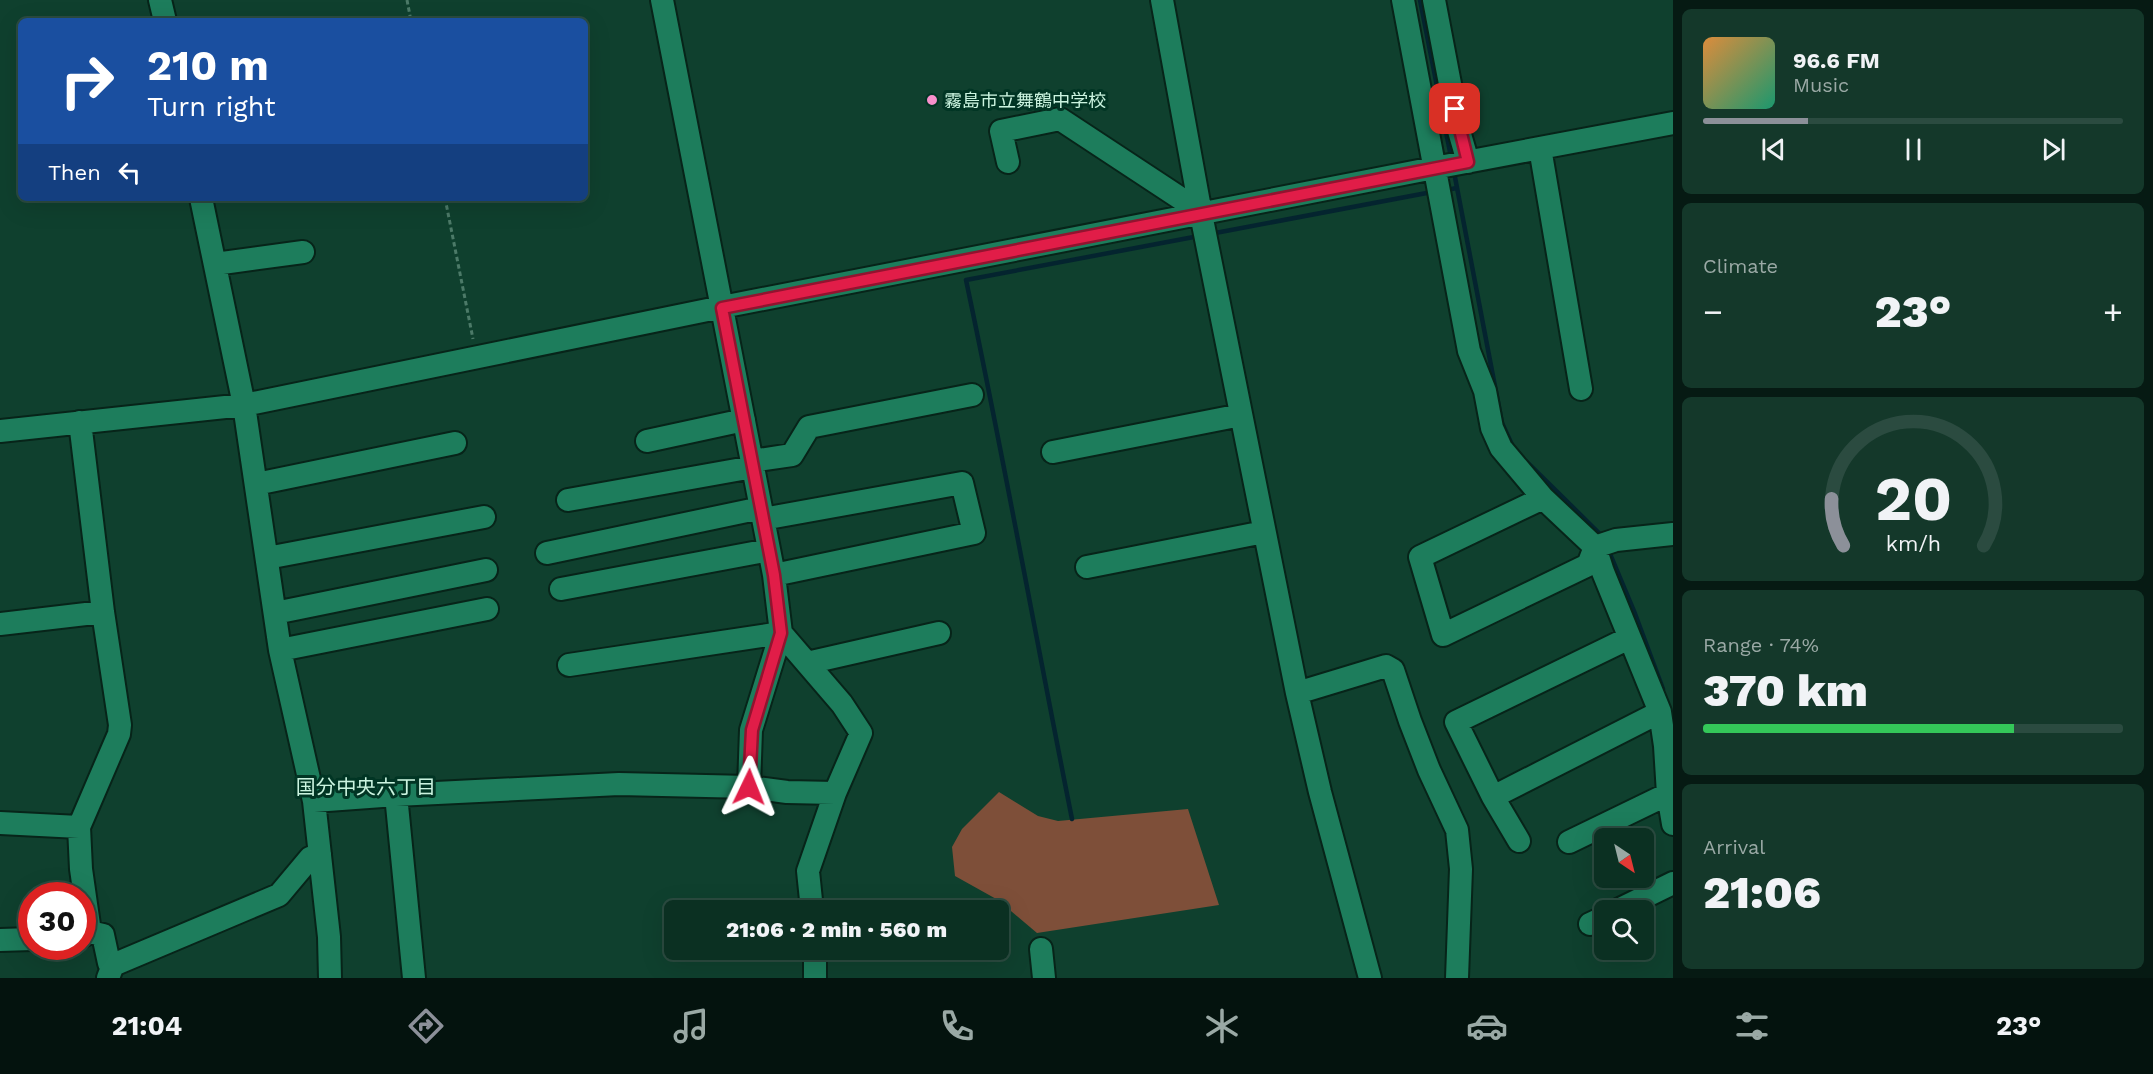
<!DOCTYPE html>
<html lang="en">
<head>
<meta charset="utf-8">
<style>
  body { margin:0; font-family:"Work Sans","Noto Sans JP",sans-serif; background:#14382a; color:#f1f3f6; height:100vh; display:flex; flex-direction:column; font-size:22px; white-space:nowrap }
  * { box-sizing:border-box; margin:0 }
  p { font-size:20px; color:#9aa9a5 }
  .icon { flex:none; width:33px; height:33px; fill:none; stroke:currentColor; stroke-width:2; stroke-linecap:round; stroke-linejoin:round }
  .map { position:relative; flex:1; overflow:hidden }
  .drawer { display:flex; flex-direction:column; gap:9px; padding:9px; background:#061a13; width:480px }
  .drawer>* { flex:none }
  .guide { position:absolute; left:18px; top:18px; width:570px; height:183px; border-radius:9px; box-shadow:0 6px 24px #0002,0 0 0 2px #2b4b40; background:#1a4fa0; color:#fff; overflow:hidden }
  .needle { width:39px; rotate:145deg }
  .controls { position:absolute; left:1594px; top:828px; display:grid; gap:12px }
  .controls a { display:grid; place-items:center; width:60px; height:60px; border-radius:9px; background:#0b3022; box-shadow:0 6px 24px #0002,0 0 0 2px #2b4b40; font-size:30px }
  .speed { position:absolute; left:18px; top:882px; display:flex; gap:12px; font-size:30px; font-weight:700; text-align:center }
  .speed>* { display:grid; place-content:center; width:78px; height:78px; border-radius:50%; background:#0b3022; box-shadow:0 6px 24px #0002,0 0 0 2px #2b4b40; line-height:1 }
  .speed .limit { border:9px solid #d22; background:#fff; color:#111 }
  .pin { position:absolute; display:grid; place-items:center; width:51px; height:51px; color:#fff; margin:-26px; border-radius:12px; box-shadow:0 3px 9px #0006 }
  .me { position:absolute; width:66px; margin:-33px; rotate:2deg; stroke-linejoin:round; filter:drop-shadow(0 0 4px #0008) }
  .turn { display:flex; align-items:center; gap:21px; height:126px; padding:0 30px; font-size:27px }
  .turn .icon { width:78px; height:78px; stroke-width:2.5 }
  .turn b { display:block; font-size:42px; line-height:51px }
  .then { display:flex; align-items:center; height:57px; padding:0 30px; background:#0003; gap:12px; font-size:22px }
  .big { font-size:45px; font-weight:800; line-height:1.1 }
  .drawer .tile { flex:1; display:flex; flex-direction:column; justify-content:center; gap:9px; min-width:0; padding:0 21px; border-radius:9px; background:#14382a }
  .drawer .dial { align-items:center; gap:0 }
  .dial svg { height:156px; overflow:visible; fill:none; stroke:#2b4b40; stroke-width:7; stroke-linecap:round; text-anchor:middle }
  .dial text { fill:#f1f3f6; stroke:none }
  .song { display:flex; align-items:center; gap:18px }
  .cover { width:72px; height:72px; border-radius:9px; background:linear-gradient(135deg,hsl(30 70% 55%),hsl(160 70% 35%)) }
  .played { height:6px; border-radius:3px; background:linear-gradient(90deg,#8c9099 25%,#2b4b40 25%) }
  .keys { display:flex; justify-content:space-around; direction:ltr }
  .heat { display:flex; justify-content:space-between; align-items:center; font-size:33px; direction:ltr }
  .charge { height:9px; border-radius:4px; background:linear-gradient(90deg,#34c759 74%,#2b4b40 0) }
  .trip { position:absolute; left:664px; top:900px; width:345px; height:60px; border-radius:9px; background:#0b3022; box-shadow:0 6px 24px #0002,0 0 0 2px #2b4b40; font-weight:800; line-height:60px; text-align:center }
  .menu { display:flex; height:96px; justify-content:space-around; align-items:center; background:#04130e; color:#9aa9a5 }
  .menu .icon { width:42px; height:42px }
  .menu .on { color:#8c9099 }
  .menu b { font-size:27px; color:#f1f3f6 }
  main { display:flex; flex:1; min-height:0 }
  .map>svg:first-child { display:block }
  .green { fill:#7e4f39 }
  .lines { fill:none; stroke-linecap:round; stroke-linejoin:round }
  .stream { stroke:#04242f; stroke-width:4.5 }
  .minor-casing { stroke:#072419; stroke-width:26 }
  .path { stroke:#4c7a68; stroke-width:3; stroke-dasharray:4.5 3; stroke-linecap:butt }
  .minor { stroke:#1d7d5c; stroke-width:22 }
  .route-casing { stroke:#92132f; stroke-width:15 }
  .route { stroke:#e11d48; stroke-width:10 }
  .poi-dot { fill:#f890cc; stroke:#013524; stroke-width:2 }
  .labels { text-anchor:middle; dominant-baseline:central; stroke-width:6; stroke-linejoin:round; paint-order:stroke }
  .poi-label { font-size:18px; fill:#cbf4e0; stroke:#013524; text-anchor:start }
  .neighbourhood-label { font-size:20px; fill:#cbf4e0; stroke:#013524 }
</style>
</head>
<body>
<main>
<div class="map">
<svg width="1673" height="978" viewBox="0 0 1673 978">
  <rect width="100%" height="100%" fill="#0f402e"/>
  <path class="green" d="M999 792 1038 816 1058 821 1188 809 1219 905 1037 933 998 900 955 876 952 847 962 829Z"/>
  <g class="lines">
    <path class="stream" d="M1420 0 1451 157
      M1454 172 1502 423 1513 447
      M1446 190 1457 188
      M1210 234 1432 192
      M1527 462 1602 536
      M1608 549 1634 611 1663 689
      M1072 819C1036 639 1004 459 966 280L1199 236"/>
    <g class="minor-casing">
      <path id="minor" d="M160 0 165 21
        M662 0 774 575 781 633 751 730 749 787
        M1162 0 1201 214 1297 693 1320 792 1370 978
        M1403 0 1469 351 1485 391 1492 428 1501 448 1543 498 1595 547 1603 572 1660 712 1665 746 1668 794 1673 824
        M1434 0 1459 131 1468 162
        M1540 148 1581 389
        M1008 162 1001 131 1060 119 1183 200 1201 214
        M201 198 244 405 280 650 314 801 329 937 330 978
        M215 264 303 252
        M80 422 103 612 120 725 119 734 79 827 81 869 90 932 82 936
        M0 431 244 405 722 307 1434 168 1673 123
        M647 441 744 420
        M1053 452 1241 415
        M752 461 792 455 809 427 972 395
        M256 484 455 443
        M1543 498 1420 557 1443 635 1588 565 1595 547 1616 540 1673 534
        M568 500 753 467
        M763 519 962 483 974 533 774 575
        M547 553 761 508
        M267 558 484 517
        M1087 567 1264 532
        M561 589 769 550
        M275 613 486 570
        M0 624 103 612
        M781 633 842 704 861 733 835 793 808 871 812 910
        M1629 638 1456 722 1493 797 1660 712
        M280 650 487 609
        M807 663 939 633
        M569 665 781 633
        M1297 693 1386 666 1393 670 1410 721 1429 770 1457 830 1461 869 1457 978
        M396 795 414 978
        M1493 797 1519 841
        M314 801 396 795 619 784 749 787 787 792 835 793
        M0 823 79 827
        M1569 842 1668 794
        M1618 910 1673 883
        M1590 924 1605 917
        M90 932 103 935 109 963 113 965
        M0 940 32 939
        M1041 949 1044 978
        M815 950V978
        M108 978 113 965 279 895 310 858 320 854"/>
    </g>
    <path class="path" d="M407 0 411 21
      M445 198 473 339"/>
    <use href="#minor" class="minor"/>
  </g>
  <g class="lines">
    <g class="route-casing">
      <path id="route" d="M749 787 752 730 781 633 774 575 722 308 1468 162 1455 109"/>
    </g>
    <use href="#route" class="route"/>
  </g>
  <circle class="poi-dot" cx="932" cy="100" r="6"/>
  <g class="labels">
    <g class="poi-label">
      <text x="944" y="100">霧島市立舞鶴中学校</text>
    </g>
    <g class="neighbourhood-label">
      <text x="366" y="787">国分中央六丁目</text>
    </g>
  </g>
</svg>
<div class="controls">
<a><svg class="needle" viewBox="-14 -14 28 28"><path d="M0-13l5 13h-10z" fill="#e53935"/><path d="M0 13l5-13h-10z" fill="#9aa9a5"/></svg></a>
<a><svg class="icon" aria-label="search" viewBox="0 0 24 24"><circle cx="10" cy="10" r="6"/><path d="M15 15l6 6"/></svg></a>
</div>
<div class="speed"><div class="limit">30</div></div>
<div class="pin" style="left:1455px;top:109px;background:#d93025"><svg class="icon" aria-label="arrive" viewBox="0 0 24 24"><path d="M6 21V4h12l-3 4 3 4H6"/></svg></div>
<svg class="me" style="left:749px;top:787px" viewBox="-20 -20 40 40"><path d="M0-17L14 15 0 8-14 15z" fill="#e11d48" stroke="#fff" stroke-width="4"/></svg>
<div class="trip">21:06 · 2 min · 560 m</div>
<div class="guide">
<div class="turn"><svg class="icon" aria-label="right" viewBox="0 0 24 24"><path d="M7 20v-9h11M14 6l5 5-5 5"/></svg><div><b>210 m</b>Turn right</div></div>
<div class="then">Then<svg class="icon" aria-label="left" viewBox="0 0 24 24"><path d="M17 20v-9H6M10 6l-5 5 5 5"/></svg></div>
</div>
</div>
<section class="drawer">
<div class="tile">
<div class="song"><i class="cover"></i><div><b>96.6 FM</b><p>Music</p></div></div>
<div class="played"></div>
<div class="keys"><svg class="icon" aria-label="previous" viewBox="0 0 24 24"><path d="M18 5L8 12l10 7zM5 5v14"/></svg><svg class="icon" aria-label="pause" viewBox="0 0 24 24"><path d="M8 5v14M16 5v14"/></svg><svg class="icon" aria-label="next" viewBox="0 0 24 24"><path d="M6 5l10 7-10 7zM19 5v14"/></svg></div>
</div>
<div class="tile"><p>Climate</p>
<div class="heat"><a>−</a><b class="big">23°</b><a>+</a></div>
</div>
<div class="tile dial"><svg viewBox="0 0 100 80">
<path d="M14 69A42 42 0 1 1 86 69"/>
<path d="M14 69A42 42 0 0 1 8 45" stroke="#8c9099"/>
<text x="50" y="56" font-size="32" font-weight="700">20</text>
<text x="50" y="72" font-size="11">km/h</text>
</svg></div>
<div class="tile"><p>Range · 74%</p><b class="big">370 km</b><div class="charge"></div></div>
<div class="tile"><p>Arrival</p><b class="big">21:06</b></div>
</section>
</main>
<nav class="menu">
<b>21:04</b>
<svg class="icon on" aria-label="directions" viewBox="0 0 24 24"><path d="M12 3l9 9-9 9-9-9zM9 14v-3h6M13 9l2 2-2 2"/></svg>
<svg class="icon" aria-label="music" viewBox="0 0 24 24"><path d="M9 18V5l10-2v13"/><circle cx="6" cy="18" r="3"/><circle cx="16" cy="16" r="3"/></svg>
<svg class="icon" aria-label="phone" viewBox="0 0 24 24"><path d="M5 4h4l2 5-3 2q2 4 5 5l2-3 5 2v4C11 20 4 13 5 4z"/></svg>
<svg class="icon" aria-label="climate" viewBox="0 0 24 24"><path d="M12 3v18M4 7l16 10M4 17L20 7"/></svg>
<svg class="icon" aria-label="car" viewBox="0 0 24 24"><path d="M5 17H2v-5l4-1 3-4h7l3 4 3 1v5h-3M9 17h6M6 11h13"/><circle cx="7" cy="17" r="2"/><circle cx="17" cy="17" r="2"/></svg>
<svg class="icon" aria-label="filters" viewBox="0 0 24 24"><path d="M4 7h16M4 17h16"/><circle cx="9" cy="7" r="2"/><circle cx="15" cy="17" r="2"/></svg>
<b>23°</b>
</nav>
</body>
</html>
